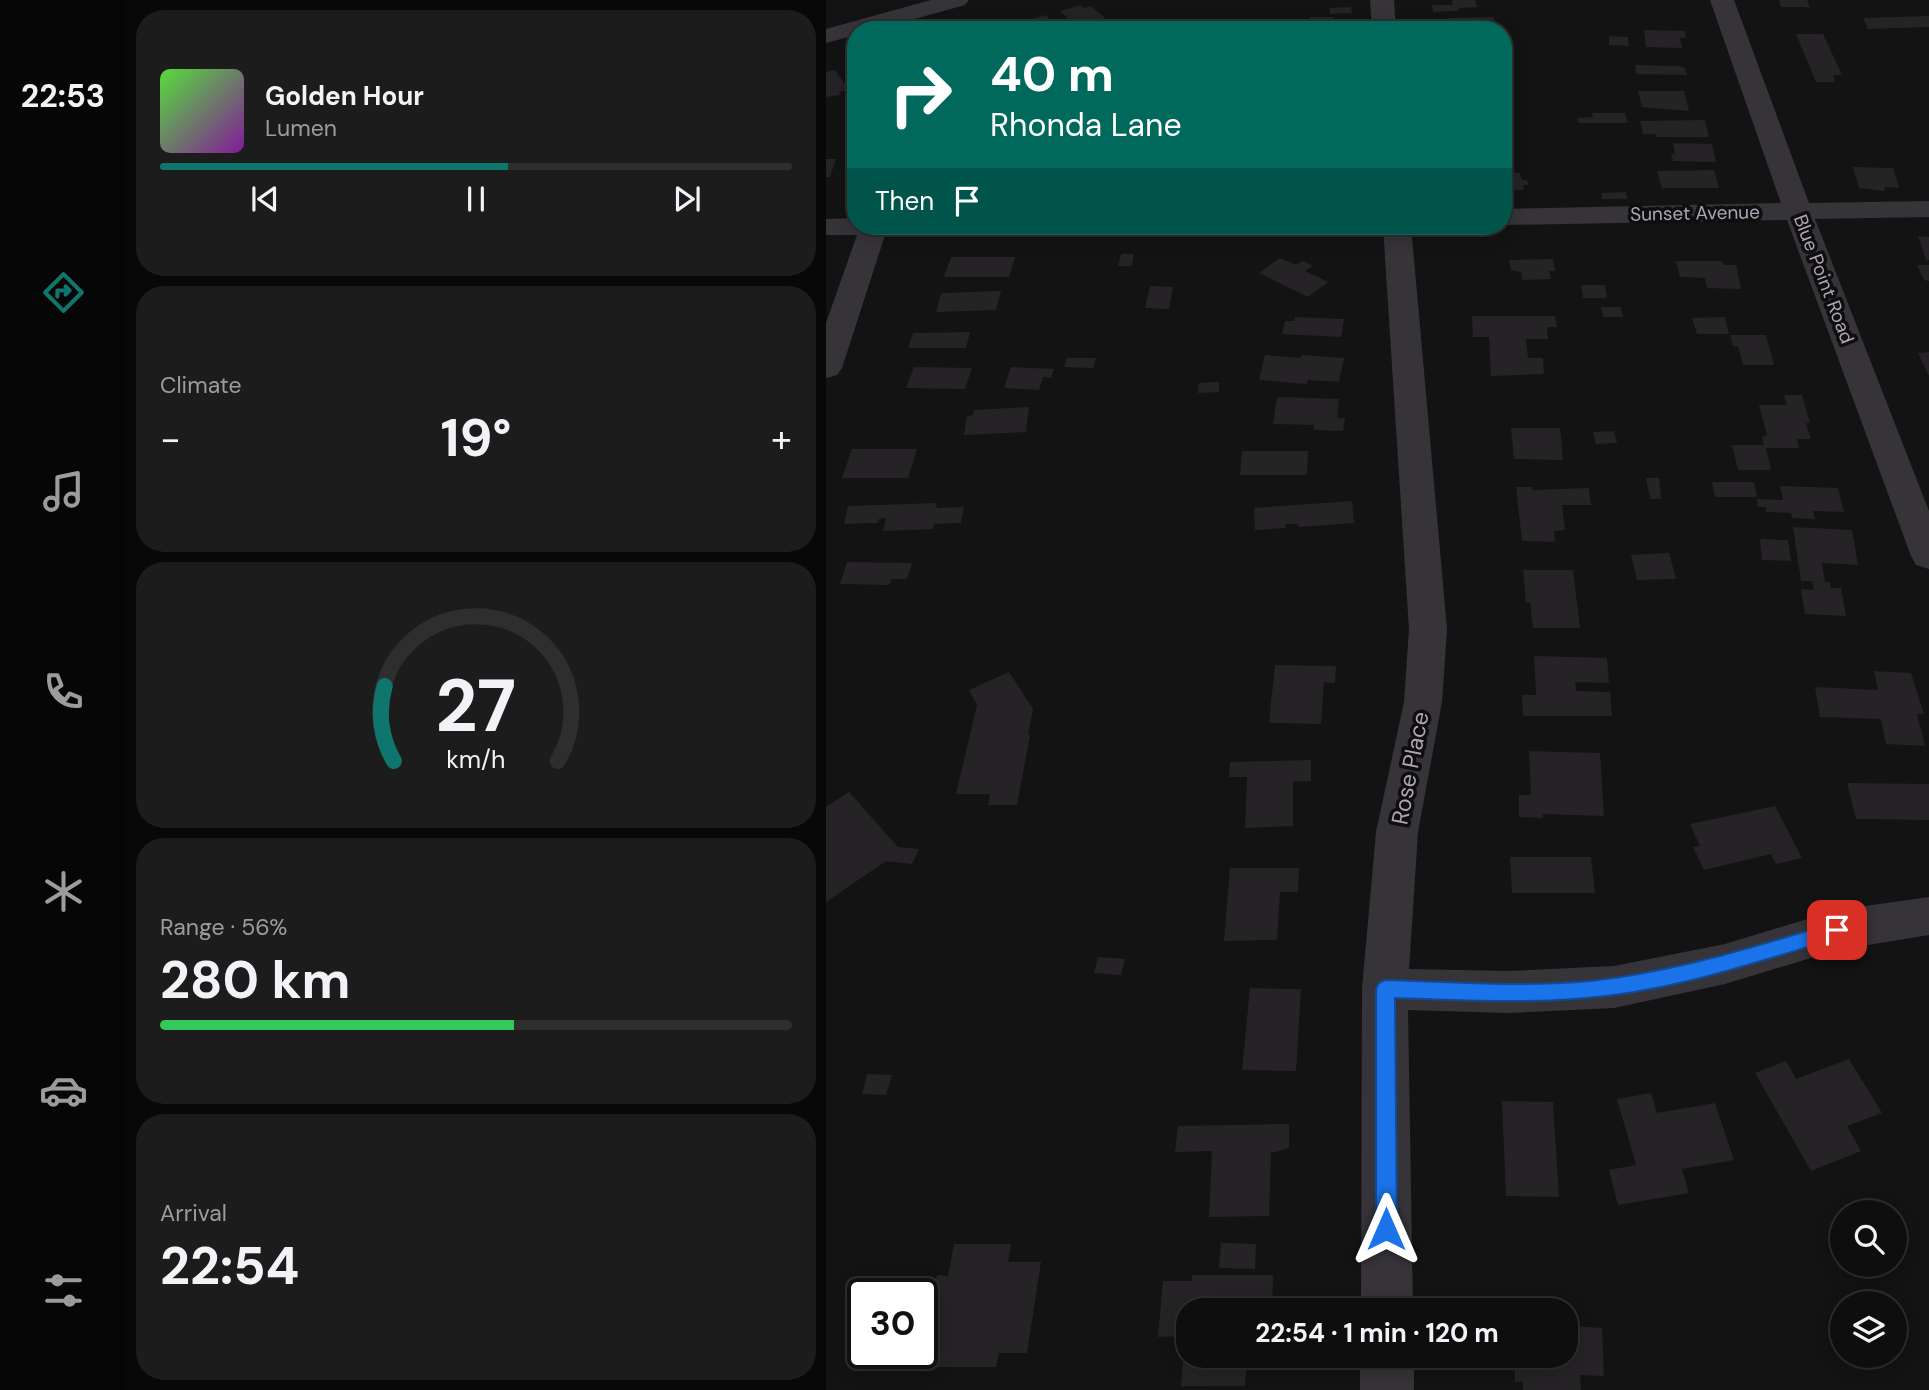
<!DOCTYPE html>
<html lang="en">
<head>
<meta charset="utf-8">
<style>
  body { margin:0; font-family:"DM Sans",sans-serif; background:#1d1c1d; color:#f1f3f6; height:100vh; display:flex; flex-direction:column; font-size:26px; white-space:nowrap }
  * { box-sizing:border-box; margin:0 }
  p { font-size:23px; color:#9b9c9e }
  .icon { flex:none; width:38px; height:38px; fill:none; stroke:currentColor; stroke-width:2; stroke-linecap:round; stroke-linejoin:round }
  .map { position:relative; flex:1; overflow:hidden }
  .panel { display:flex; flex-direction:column; gap:10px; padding:10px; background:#080808; width:700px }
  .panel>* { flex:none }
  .top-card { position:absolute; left:21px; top:21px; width:665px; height:214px; border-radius:28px; box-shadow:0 4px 18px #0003,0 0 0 2px #2f2e2f; background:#00695c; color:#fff; overflow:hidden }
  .fabs { position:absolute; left:1004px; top:1200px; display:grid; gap:14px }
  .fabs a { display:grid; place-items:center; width:77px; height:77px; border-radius:50%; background:#0f0e0f; box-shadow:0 4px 18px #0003,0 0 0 2px #2f2e2f; font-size:35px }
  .speed { position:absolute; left:21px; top:1278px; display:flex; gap:14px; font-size:35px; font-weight:700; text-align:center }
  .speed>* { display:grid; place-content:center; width:91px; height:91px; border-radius:50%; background:#0f0e0f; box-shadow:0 4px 18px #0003,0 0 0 2px #2f2e2f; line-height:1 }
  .speed .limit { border:4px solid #111; border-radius:10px; background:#fff; color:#111 }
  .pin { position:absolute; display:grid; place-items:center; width:60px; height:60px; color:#fff; margin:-30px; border-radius:14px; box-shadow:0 4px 10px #0006 }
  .me { position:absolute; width:77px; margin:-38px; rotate:0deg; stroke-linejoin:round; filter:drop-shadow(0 0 5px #0008) }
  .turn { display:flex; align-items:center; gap:24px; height:147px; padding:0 28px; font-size:32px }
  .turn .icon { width:91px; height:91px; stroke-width:2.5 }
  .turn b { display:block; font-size:49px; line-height:60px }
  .then { display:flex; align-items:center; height:66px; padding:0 28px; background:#0003; gap:14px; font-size:26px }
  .big { font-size:52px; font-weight:700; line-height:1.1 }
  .panel .tile { flex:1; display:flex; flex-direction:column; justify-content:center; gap:10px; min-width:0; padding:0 24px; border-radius:28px; background:#1d1c1d }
  .panel .dial { align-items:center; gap:0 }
  .dial svg { height:182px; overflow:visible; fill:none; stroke:#2f2e2f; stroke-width:7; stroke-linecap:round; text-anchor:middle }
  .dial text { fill:#f1f3f6; stroke:none }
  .song { display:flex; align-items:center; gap:21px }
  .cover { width:84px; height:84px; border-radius:10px; background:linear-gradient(135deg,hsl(110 70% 55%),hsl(290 70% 35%)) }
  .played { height:7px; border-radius:4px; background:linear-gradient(90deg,#0f766e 55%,#2f2e2f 55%) }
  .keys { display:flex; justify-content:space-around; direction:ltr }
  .heat { display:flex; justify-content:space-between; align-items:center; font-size:38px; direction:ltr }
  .charge { height:10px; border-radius:5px; background:linear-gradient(90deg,#34c759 56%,#2f2e2f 0) }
  .trip { position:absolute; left:350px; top:1298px; width:402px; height:70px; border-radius:28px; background:#0f0e0f; box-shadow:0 4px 18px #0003,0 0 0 2px #2f2e2f; font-weight:700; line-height:70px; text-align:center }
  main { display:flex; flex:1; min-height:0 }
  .menu { display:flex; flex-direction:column; width:126px; justify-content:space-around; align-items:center; background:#060606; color:#9b9c9e }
  .menu .icon { width:49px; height:49px }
  .menu .active { color:#0f766e }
  .menu b { font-size:32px; color:#f1f3f6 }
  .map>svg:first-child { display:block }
  .building { fill:#252325 }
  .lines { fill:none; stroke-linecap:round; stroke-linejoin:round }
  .minor { fill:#373439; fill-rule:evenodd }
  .route { fill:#1a73e8; stroke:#114b97; stroke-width:2 }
  .labels { text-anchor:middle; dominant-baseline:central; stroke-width:7; stroke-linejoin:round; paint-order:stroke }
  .far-street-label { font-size:19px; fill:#ada4b5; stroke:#0f0e0f }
  .street-label { font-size:23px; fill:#ada4b5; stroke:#0f0e0f }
</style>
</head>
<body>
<main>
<nav class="menu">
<b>22:53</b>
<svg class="icon active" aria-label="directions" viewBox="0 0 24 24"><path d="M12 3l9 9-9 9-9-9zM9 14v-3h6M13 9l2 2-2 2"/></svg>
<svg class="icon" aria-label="music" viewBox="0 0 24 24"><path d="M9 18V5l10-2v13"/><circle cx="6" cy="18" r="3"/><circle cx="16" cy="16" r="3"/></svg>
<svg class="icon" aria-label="phone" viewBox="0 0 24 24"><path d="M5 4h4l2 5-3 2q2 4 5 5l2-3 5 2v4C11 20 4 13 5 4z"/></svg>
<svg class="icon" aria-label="climate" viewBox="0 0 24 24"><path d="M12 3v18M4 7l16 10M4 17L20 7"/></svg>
<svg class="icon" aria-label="car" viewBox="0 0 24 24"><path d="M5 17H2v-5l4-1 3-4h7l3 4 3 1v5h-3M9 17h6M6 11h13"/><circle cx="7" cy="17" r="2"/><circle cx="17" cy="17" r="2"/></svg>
<svg class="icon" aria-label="filters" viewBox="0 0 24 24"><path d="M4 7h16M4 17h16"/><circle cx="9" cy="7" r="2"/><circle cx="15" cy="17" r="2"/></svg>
</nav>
<section class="panel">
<div class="tile">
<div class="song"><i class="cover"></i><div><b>Golden Hour</b><p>Lumen</p></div></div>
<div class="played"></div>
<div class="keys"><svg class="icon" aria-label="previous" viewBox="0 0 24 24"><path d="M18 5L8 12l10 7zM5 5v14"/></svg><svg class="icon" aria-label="pause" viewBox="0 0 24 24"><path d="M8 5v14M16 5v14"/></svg><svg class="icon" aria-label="next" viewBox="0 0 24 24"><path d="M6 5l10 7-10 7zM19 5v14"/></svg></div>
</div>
<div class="tile"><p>Climate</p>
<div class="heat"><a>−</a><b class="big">19°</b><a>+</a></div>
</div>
<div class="tile dial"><svg viewBox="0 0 100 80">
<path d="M14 69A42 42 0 1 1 86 69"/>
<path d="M14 69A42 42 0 0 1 10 36" stroke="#0f766e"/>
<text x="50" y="56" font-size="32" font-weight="700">27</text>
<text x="50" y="72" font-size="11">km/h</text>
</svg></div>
<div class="tile"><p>Range · 56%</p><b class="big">280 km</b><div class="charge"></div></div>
<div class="tile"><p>Arrival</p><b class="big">22:54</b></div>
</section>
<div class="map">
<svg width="1103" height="1390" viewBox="0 0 1103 1390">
  <rect width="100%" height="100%" fill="#141314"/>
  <path class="building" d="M626 0H649L651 7 632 8 633 11 607 12 606 5H627Z
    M953 0H981L984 7H955Z
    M255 5 258 8 265 6 288 26 274 30 270 26 254 30 234 11Z
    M525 7 526 13 504 14 503 8Z
    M220 15 234 30H197L191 23Z
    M1103 16V27L1042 29 1037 18Z
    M484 17H507V30H450L451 23 484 21Z
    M667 17 671 26H668L669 29 623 30 621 18Z
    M818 30 859 31 860 38H854L856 48 820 47Z
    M970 34H997L1016 75H1007L1009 82H990Z
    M783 36 802 37 803 46 783 45Z
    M809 65 853 66 859 68 861 75 810 74Z
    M9 70 23 90 13 92 15 95 0 97V72Z
    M812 91H858L863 111 816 107Z
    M766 113H799L802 123H752L751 118 767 117Z
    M879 120 883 137H830L829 134H817L814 121Z
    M847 143 886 144 890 162 847 161 845 153 849 154Z
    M0 159H10L4 177H0Z
    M1027 167 1067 168 1073 188 1059 187 1058 191 1033 188Z
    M888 170 893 188H836L831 171Z
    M677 173H694L696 180H701L703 185H697L698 190 677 191Z
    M800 192 801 199H776L775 193Z
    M1092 236 1103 237V260H1100Z
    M295 254H308L306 266H292Z
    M125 257H189L183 277H118Z
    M454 258 470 265 477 261 487 266 479 271 502 282 482 297 433 273Z
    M727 259 729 271H723L725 279 696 280 695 272 685 270 683 260Z
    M850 261H897V265H910L915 289 881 288 879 278 854 277Z
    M1091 265H1103V281L1098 280Z
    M755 285H779L781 298H757Z
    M324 286 347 287 343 309 319 308Z
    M175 291 170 310 110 312 115 293Z
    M775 307H795L797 317H777Z
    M646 316H729L731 327H721L722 339H700L702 358H717L718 374 665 376 663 337H647Z
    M469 317 518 319 515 337 456 334 459 321H468Z
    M899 317 903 334H871L866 318Z
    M144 332 140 348H82L87 333Z
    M904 335H940L948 365H917L912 346H907Z
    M1103 352V376L1092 353Z
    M439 355 475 358 476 355 518 358 513 382 482 380 481 384 433 380Z
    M241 358H270L267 368 238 367Z
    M88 367 146 368 139 389 80 388Z
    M185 367 228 369 225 378 217 377 213 390 178 388Z
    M393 382V392L372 393 373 383Z
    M958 395H976L984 423H980L985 439H971L973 448H940L945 470H912L906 445H938L936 437 941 435 933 405H961Z
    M451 397 513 399 511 418H519L517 431 488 430V425L447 424Z
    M203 407 200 432 138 435 141 416 147 415 148 410Z
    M685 428H734L737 460 688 459Z
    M788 431 791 443 770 444 767 432Z
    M26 449H91L82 478H16Z
    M416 451H482L481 475H414Z
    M820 478H833L835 499H824Z
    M886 482H928L931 497H889Z
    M954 486 1012 488 1018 512 987 511 989 519 966 518 965 513 940 512V507H932L931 499 957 500Z
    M690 487H706L707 490 763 488 765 505H736L739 530 728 531 729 542 696 541Z
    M526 501 528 523 473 527 472 524H459L460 528 429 530 428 508Z
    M111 503 110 508 138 507 135 523 108 524 107 529 57 531 60 518 53 519 52 523 18 524 22 506Z
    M967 527 1026 530 1032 565 996 563 999 582H1004L1005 588H1015L1020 616 979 614 975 589 988 590 986 581H975Z
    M934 539 962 540 965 561 936 560Z
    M843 553 850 579 811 580 805 555Z
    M21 562 86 563 81 579H65L63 585 14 584Z
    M697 570H747L754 628H707L704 602 700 603Z
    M708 656 781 658 783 683 749 682 750 691 784 692 786 716H697L696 695H710Z
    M449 665 510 666 509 683 498 682 495 724 443 723Z
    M1048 671 1085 673 1098 714H1091L1099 746 1060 744 1055 719 994 717 989 687 1052 690Z
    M183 672 207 709 202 735H204L191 805H162L164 794H130L151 705 143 690Z
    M703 751 774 753 778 816 717 814V818L693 817V795H705Z
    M485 760V781L467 782V826L419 828 421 777H403L404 762Z
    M1021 783 1103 784V820L1030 819Z
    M23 792 72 847 93 849 86 864 60 861 0 902V807Z
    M949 806 976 858 950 864 945 854 878 870 867 847 874 846 864 824Z
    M684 857H765L769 893H686Z
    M404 868H473L472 892H454L451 940 398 941Z
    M272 957 299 959 295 975 268 973Z
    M424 988 475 989 470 1071 416 1070Z
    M1023 1059 1056 1113 1021 1126 1035 1151 985 1171 929 1073 960 1061 970 1079Z
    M41 1074 66 1075 60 1095 36 1094Z
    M825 1093 831 1113 889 1103 908 1160 856 1169 863 1193 792 1205 783 1170 810 1165 791 1099Z
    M676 1101 727 1102 733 1197 680 1196Z
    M463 1124V1148L445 1153 443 1216 383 1217 386 1151 349 1152 352 1126Z
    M395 1243 430 1244 429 1269 393 1268Z
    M128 1244H185L182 1262H215L201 1353H173L170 1367H93L111 1275 122 1276Z
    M366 1275H447L446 1309 362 1311V1356H421L419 1386H355L359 1336 332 1337 337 1281H366Z
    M740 1312 744 1313 745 1326 776 1328 778 1376 754 1375 755 1390H697V1382H689V1356H740Z"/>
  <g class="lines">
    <path class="minor" d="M105 0H143L139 5 49 30H30V35L0 43V29Z
      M544 0H568L570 30H546Z
      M884 0H908L983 203 1103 201V217L989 219 1103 511V569L1090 565 1085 556 961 220 677 225V209L955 203Z
      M30 218V226H144L140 232 130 234 59 235 16 368 11 375 0 378V323L31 235H0V219Z
      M557 226H585L621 629 616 702 592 832 583 969 682 971 788 966 899 944 1011 910 1103 897V935L1011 950 899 984 788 1008 682 1013 582 1010 587 1311H535L536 989 550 832 578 702 583 629Z
      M534 1356H588V1390H534Z"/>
  </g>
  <path class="route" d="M1011 922 1017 924 1020 930 1017 935 1011 938C938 960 864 985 788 995 716 1005 641 1000 569 998L571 1229 568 1237 560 1240 553 1237 550 1229V989L553 983 559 980C635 982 713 989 788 978 864 967 938 944 1011 922Z"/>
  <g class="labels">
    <g class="far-street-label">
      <text transform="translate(869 213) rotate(-1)">Sunset Avenue</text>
      <text transform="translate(998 279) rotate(69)">Blue Point Road</text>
    </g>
    <g class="street-label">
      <text transform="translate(584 768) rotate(-79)">Rose Place</text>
    </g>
  </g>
</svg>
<div class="fabs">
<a><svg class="icon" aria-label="search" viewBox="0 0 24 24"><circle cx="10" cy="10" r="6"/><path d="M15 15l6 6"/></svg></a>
<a><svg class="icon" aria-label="layers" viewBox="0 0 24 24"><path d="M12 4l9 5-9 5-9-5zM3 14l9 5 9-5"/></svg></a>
</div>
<div class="speed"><div class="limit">30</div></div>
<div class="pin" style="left:1011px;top:930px;background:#d93025"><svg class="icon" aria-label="arrive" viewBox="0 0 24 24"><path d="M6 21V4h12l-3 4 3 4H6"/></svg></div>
<svg class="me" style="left:560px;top:1229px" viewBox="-20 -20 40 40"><path d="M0-17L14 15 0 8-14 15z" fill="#1a73e8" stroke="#fff" stroke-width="4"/></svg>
<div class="trip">22:54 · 1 min · 120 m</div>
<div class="top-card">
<div class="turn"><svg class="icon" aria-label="right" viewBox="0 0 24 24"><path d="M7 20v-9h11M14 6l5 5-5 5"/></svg><div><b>40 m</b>Rhonda Lane</div></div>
<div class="then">Then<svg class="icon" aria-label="arrive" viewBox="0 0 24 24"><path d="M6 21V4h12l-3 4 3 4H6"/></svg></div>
</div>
</div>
</main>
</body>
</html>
